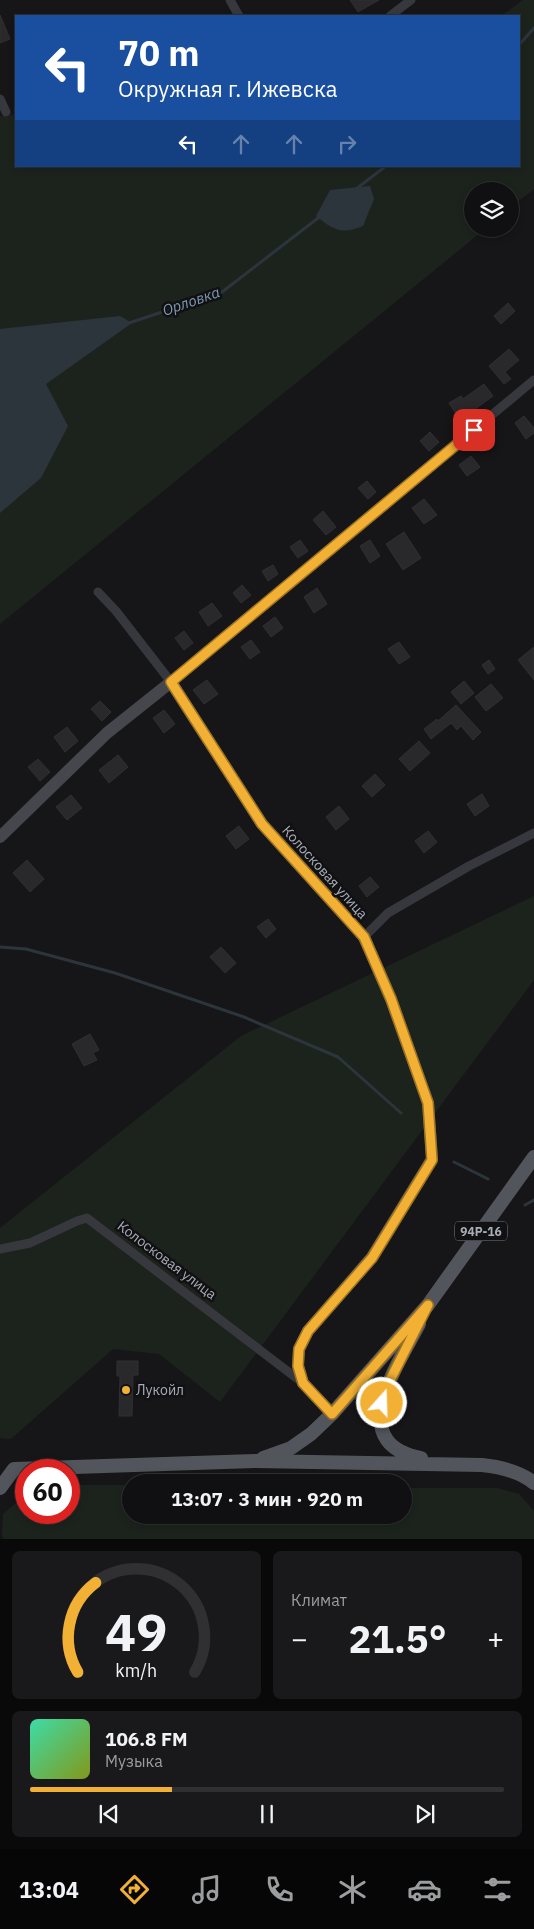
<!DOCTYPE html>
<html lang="ru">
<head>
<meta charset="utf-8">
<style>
  body { margin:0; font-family:"IBM Plex Sans",sans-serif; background:#19191b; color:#f1f3f6; height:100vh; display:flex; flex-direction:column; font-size:19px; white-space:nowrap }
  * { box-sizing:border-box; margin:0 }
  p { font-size:16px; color:#9c9d9f }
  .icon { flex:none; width:28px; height:28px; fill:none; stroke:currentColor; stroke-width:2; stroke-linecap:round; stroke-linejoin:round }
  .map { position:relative; height:1539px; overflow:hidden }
  .side { display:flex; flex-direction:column; gap:12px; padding:12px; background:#09090a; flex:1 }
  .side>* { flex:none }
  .top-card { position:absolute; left:15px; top:15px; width:505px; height:152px; border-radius:0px; box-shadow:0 2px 8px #0003,0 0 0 1px #303032; background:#1a4fa0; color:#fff; overflow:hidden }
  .fabs { position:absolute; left:464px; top:182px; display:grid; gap:10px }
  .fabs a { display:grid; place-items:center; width:55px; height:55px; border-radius:50%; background:#101012; box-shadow:0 2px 8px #0003,0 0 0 1px #303032; font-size:25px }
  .speed { position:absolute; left:15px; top:1459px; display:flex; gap:10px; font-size:25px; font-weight:700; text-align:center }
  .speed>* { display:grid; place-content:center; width:65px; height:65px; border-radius:50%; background:#101012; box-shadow:0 2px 8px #0003,0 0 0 1px #303032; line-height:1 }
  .speed .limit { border:8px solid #d22; background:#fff; color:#111 }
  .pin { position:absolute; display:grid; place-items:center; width:42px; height:42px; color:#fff; margin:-21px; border-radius:10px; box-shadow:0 2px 8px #0006 }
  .me { position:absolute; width:55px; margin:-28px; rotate:20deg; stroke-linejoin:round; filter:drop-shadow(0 0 4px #0008) }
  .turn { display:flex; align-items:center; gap:18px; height:105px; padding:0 20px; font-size:22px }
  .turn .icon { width:65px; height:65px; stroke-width:2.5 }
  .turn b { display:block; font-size:35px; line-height:42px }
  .lanes { display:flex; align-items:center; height:48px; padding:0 20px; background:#0003; justify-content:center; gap:25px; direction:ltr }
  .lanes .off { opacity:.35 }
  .big { font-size:38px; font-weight:700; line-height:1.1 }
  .side .card { flex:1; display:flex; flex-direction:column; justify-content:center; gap:8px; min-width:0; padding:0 18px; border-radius:8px; background:#19191b }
  .side .dial { align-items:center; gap:0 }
  .dial svg { height:130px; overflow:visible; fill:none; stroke:#303032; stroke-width:7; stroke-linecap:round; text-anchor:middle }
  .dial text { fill:#f1f3f6; stroke:none }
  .song { display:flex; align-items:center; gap:15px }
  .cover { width:60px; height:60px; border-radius:8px; background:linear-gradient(135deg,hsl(160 70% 55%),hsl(70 70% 35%)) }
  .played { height:5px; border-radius:2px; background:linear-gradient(90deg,#f2b134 30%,#303032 30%) }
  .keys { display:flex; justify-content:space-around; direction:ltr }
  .heat { display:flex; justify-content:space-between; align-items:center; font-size:28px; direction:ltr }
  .side .tiles { flex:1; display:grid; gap:12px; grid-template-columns:1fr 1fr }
  .card:last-child { grid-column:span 2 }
  .trip { position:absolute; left:122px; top:1474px; width:290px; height:50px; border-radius:25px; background:#101012; box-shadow:0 2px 8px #0003,0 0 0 1px #303032; font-weight:700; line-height:50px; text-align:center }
  .menu { display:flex; height:80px; justify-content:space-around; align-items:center; background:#060607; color:#9c9d9f }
  .menu .icon { width:35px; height:35px }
  .menu .on { color:#f2b134 }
  .menu b { font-size:22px; color:#f1f3f6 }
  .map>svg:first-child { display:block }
  .green { fill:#1c231d }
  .water { fill:#2c353c }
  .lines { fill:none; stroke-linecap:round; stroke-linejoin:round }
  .stream { stroke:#2c353c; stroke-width:3 }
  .building { fill:#29292c; stroke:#303034 }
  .street { stroke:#37383d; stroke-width:9 }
  .secondary { stroke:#45474d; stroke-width:12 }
  .primary { stroke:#53555c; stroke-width:14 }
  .route-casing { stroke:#9d7322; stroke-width:12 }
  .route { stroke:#f2b134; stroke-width:9 }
  .poi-dot { fill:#f2b134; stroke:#111113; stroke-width:2 }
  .labels { text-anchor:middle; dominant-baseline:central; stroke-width:5; stroke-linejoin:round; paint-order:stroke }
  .shield { fill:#111113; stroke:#7b7e86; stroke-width:1 }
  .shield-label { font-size:12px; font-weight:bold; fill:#a8adb8 }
  .street-label { font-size:14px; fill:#a8adb8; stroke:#111113 }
  .poi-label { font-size:14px; fill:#a8adb8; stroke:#111113; text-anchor:start }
  .water-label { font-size:15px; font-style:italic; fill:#7f9bb3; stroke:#111113 }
</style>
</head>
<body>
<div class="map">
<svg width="534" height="1539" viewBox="0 0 534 1539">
  <rect width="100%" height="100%" fill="#161618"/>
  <path class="green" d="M523 0H534V189L510 208V191H472V229H485L0 624V116L16 114V166H519V16H501Z
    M534 896V980L220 1402 159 1354 113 1349 11 1439 0 1438V1228L241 1036Z
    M69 1485H131V1515H404V1488H497L519 1494 534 1511V1539H3L2 1531 3 1514 26 1494V1512H69Z"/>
  <path class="water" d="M370 186 374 199 363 226C341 235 334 230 316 216L330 190Z
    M120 316 132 323 46 384 68 426 41 478 0 513V329Z"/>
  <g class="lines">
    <path class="stream" d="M519 45 534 28
      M356 189 386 166
      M129 323 222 292 322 215
      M0 947 26 949 115 973 244 1017 338 1057 401 1113
      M454 1162 488 1179
      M525 1205 534 1200"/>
  </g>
  <path class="building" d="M350 0H379L358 12Z
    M0 15 10 39 0 43Z
    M508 303 515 311 501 324 494 316Z
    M509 349 519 360 505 372 511 379 504 384 489 366Z
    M484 384 493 396 460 420 449 403 461 396 463 399Z
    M524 416 534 428V433L526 439 515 423Z
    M430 432 439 442 429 451 420 441Z
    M471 456 480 467 467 476 459 465Z
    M367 481 376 492 368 499 358 488Z
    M424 499 437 515 424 524 412 508Z
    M323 511 336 527 326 535 313 520Z
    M404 532 421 558 403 570 386 544Z
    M300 540 308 551 298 558 290 547Z
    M370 540 380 556 370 563 360 546Z
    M273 565 278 574 268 581 262 571Z
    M242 585 251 595 241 603 233 593Z
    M317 588 327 604 314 613 304 597Z
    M212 603 222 616 208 626 199 612Z
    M275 617 283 628 271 637 263 626Z
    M184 631 193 643 184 650 175 638Z
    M251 640 260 652 250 659 241 647Z
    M399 642 410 657 399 664 388 649Z
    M534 647V680L518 660Z
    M489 660 495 669 488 674 482 665Z
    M207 680 218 694 204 704 193 690Z
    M464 681 474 693 461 704 451 692Z
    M491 684 503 698 486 711 475 697Z
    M100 701 111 712 102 721 91 709Z
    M456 705 481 732 473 740 461 726 457 730 451 723 431 739 424 729 437 719 438 721Z
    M164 710 175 724 164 733 153 718Z
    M67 727 78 741 65 752 54 737Z
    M419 741 430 753 410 771 399 759Z
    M118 755 128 767 109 783 99 770Z
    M38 759 50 772 40 781 28 767Z
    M375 774 385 785 372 797 362 786Z
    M482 794 489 806 475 816 467 804Z
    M71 795 82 808 67 820 56 807Z
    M339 806 349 819 336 830 326 817Z
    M239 826 249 839 236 849 226 836Z
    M428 831 437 842 424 853 415 841Z
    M27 860 44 879 30 892 13 873Z
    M370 877 379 887 367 897 359 886Z
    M268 919 276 929 266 938 257 927Z
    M221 947 236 963 225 973 210 957Z
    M90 1034 99 1050 93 1053 97 1060 84 1066 72 1044Z
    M117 1361H138V1375H133L132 1416H119L120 1376H117Z"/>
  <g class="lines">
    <path class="street" d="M230 0 239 16
      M390 16 411 0
      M0 99 6 112
      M98 592 116 611 171 682 534 380
      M364 937 388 913 469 866 534 833
      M0 1249 30 1243 77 1221 87 1218 303 1383"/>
    <path class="secondary" d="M0 837 107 733 171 682 262 824 364 937 391 999 428 1103 432 1159 372 1257 308 1331 299 1349 298 1366 303 1383 332 1414"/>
    <path class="primary" d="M419 1324C398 1365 343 1443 421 1458
      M263 1458 291 1448 311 1434 332 1414 428 1305 534 1157
      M0 1488 14 1469 255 1461 482 1465C501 1467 519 1471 534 1483"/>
  </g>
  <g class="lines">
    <g class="route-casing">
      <path id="route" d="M382 1403 384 1392 428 1305 332 1414 303 1383 298 1366 299 1349 308 1331 372 1258 432 1160 428 1103 391 999 364 937 262 824 171 682 474 430"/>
    </g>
    <use href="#route" class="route"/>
  </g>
  <circle class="poi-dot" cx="126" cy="1390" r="5"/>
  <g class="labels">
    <rect class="shield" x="455" y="1221.5" width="52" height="19" rx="4"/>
    <g class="shield-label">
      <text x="481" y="1231">94Р-16</text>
    </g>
    <g class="street-label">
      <text transform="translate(325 872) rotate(48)">Колосковая улица</text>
      <text transform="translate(167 1260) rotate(37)">Колосковая улица</text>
    </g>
    <g class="poi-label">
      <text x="136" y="1390">Лукойл</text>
    </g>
    <g class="water-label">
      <text transform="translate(191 301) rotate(-19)">Орловка</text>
    </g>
  </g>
</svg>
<div class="fabs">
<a><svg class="icon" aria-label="layers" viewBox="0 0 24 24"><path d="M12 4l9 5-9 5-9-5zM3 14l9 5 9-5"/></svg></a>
</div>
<div class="speed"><div class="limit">60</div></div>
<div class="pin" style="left:474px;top:430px;background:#d93025"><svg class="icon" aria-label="arrive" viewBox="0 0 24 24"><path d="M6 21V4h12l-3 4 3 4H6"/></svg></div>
<svg class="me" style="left:382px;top:1403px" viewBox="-20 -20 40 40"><circle r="17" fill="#f2b134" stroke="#fff" stroke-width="3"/><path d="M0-11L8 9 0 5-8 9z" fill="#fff"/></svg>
<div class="trip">13:07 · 3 мин · 920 m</div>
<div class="top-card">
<div class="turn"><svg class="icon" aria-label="left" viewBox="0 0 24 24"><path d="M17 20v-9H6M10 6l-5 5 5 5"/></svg><div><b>70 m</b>Окружная г. Ижевска</div></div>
<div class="lanes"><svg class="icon" aria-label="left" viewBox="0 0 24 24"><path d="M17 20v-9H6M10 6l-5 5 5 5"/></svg><svg class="icon off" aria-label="ahead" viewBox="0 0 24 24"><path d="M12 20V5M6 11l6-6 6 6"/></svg><svg class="icon off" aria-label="ahead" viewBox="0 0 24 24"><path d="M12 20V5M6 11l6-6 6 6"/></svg><svg class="icon off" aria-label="right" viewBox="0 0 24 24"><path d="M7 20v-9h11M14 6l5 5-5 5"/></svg></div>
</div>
</div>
<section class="side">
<div class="tiles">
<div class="card dial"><svg viewBox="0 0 100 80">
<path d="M14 69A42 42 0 1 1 86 69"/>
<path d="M14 69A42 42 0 0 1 25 14" stroke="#f2b134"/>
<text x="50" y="56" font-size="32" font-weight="700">49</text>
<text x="50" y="72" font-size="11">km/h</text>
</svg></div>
<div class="card"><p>Климат</p>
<div class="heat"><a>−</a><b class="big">21.5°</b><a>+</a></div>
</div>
<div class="card">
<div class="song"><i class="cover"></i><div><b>106.8 FM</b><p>Музыка</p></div></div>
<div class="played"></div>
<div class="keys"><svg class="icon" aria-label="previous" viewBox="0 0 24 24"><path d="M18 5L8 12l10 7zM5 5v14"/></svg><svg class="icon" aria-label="pause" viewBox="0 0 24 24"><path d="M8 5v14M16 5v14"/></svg><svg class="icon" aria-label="next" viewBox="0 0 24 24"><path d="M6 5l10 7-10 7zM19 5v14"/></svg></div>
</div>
</div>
</section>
<nav class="menu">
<b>13:04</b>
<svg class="icon on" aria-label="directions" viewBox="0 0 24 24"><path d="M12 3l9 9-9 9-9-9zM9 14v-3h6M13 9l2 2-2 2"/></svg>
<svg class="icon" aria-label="music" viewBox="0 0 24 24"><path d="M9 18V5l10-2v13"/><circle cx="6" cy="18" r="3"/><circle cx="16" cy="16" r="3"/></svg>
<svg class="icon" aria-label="phone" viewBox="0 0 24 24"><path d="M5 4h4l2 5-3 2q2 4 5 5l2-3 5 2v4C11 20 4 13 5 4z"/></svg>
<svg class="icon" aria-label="climate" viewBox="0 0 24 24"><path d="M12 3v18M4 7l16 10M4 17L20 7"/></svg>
<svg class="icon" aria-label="car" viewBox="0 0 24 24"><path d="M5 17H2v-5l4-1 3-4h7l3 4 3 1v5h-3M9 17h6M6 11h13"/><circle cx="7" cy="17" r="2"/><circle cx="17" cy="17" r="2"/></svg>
<svg class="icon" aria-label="filters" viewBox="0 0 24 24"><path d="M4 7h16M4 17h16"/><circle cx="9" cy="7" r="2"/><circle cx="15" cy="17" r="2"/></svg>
</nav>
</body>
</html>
